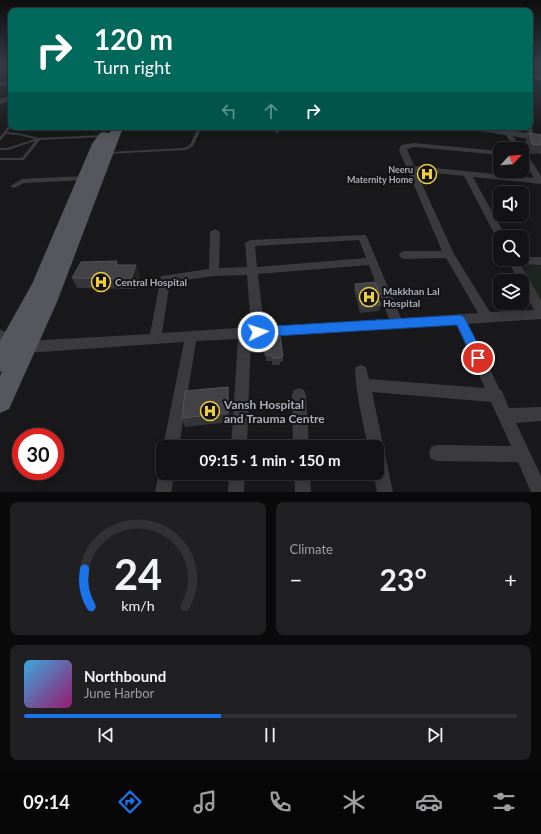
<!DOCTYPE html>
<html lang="en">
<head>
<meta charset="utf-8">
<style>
  body { margin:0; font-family:Lato,sans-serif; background:#202022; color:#f1f3f6; height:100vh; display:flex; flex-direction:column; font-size:15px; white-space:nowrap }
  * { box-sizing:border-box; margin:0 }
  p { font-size:13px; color:#9d9ea0 }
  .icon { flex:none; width:22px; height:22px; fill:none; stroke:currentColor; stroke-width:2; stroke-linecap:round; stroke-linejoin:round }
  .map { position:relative; height:492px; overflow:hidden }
  .panel { display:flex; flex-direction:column; gap:10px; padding:10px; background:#0a0a0b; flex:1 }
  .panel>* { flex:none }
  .banner { position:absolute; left:8px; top:8px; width:525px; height:122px; border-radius:8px; box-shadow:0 2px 10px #0003,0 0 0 1px #323234; background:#00695c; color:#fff; overflow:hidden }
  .needle { width:26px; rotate:64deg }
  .controls { position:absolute; left:493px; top:142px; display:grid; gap:8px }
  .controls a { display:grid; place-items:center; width:36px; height:36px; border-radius:8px; background:#131214; box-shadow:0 2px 10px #0003,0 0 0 1px #323234; font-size:20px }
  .speed { position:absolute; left:12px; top:428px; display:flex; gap:8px; font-size:20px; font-weight:700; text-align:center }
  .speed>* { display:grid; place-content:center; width:52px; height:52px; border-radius:50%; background:#131214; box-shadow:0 2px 10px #0003,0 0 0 1px #323234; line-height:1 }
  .speed .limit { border:6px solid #d22; background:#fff; color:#111 }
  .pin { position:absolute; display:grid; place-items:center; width:34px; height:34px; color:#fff; margin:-17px; border:2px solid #fff; border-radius:50%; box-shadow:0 1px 4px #0007 }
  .me { position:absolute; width:44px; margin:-22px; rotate:86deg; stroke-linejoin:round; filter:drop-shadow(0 0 3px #0008) }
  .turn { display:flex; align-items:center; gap:14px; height:84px; padding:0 20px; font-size:18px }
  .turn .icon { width:52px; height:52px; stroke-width:2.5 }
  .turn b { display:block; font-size:28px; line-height:34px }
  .lanes { display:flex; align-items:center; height:38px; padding:0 20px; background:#0003; justify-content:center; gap:20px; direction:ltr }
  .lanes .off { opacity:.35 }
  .big { font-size:30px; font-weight:700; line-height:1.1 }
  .panel .card { flex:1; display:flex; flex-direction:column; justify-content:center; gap:6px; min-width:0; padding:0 14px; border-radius:8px; background:#202022 }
  .panel .dial { align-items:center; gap:0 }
  .dial svg { height:104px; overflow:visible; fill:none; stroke:#323234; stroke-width:7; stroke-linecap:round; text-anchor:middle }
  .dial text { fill:#f1f3f6; stroke:none }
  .song { display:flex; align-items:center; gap:12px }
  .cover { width:48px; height:48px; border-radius:6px; background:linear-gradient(135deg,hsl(200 70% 55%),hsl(320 70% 35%)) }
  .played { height:4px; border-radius:2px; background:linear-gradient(90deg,#1a73e8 40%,#323234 40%) }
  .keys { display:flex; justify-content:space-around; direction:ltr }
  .heat { display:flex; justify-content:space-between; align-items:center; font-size:22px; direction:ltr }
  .panel .tiles { flex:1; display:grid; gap:10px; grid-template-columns:1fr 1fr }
  .card:last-child { grid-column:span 2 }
  .trip { position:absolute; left:156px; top:440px; width:228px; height:40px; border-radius:8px; background:#131214; box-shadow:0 2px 10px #0003,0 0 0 1px #323234; font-weight:700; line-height:40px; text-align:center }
  .menu { display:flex; height:64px; justify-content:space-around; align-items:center; background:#080708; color:#9d9ea0 }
  .menu .icon { width:28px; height:28px }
  .menu .active { color:#1a73e8 }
  .menu b { font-size:18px; color:#f1f3f6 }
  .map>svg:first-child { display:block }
  .green { fill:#1e2521 }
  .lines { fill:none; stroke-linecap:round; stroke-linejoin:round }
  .service { fill:#3a3a3f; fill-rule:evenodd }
  .minor { fill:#3a3a3f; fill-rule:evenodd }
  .tertiary { fill:#3a3a3f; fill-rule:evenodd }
  .primary { fill:#56565e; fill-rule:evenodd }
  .wall { fill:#353438 }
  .shaded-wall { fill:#242326 }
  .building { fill:#424146; stroke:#525258 }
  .route { fill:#1a73e8; stroke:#114b97 }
  .labels { text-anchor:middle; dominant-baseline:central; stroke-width:4; stroke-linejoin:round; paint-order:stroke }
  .far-poi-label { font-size:9px; font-weight:bold; fill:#abadba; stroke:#141315; text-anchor:end }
  .poi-label { font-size:10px; font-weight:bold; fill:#abadba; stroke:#141315; text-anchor:start }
  .near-poi-label { font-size:12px; font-weight:bold; fill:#abadba; stroke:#141315; text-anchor:start }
</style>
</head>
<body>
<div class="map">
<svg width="541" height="492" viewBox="0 0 541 492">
  <rect width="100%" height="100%" fill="#19181a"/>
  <path class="green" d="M518 262H541V304Z"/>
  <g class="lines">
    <path class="service" d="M10 124H11V127L7 132 18 133 39 138 103 135 105 136 103 137 40 140 24 160H0V158H22L35 141 8 150H0V148H7L35 139 18 135 6 134 1 140H0V137Z
      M198 127H202L193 146 186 150 108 154 106 153 108 152 184 148 190 145Z
      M272 127H276L279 132 278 133H276Z"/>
    <path class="minor" d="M0 66H6L0 69Z
      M530 74 541 76V80L530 78Z
      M11 80V84L0 86V82Z
      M530 125 532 127 533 133 530 135 527 133 526 127H530Z
      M477 127C487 127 506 124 514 130L511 132 480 129Z
      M509 133 511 134 523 149 522 150 515 149 506 135Z
      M414 143 500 151V155L414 147 407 149 414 166 534 178 522 159V151H525L541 176V184L473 177 506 237H500V240L496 237 464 176 416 171 454 254 490 312 534 310 522 287V281H519L507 259H522V257H541V265L520 264 541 300V319L468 324 500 390 502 391 509 408 541 407V421L516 423 541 476V492H531L518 462 437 461 431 459 429 453 431 447 437 445 511 446 491 402 372 392 393 492H377L373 473H377V447H368C365 432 352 376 356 367L361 365 366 367 369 379 485 388 456 324 251 338 247 447H231L238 339 196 341 179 447H163L184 342 27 353 7 346 0 341V329L15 338 27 341 150 334 161 276 209 269 210 232 215 229 220 232 219 268 247 267 245 243 250 240 366 235 401 318 478 313 446 258 404 259 400 257 399 255 400 253 404 251H442L399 150 401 145ZM359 240 366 258 257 267 255 246ZM369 265 389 319 264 327 258 274ZM247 275 251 327 162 333 170 282 214 276Z
      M84 176H87V180L24 183 14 188 10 186 22 179Z
      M299 388 304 390 306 395 309 447H293L292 395 294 390Z
      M163 466V473H175L171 492H155L159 473Z
      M229 473H245L244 492H228Z
      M294 473H310L311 492H295Z"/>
    <path class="tertiary" d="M11 96V101L0 104V99Z
      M470 127H490L541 135V141L474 130Z"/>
    <path class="primary" d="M113 127H125L121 133 57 302 9 409 0 413V376L2 371 0 372V341L32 284 92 144 100 133 104 132 109 133Z"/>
  </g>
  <path class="wall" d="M529 133 541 135V154L536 153 535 154 528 153 525 142Z
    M117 261 118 265 140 275 135 289 77 288 72 278Z
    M355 284 380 295 379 300 381 305 379 311 360 313 354 290Z
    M265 336 283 356V362H280V365H272V361H266Z
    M229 397 230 422 185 427 182 418Z"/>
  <path class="shaded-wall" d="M136 265 140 275 135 289 131 279Z
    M228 387 229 397 230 422 228 413Z"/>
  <path class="building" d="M529 133 541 135V144H539L540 145 532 144Z
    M117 261 115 265H136L131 279 72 278 81 262Z
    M375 282 380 295H377L381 305 362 306 355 284Z
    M265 336H280L283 356H281V358H272V355H265Z
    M228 387V413L182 418 185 391Z"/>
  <linearGradient id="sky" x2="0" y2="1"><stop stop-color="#0e0d0e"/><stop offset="0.49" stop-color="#383d49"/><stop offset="1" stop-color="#383d49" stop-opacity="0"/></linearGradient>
  <rect width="541" height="135" fill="url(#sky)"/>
  <path class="route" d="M460 315 464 317 483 354 484 358 483 361 478 363 474 361 457 325 258 337 254 335 252 332 254 329 258 327Z"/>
  <defs>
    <g id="hospital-ring" transform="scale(1)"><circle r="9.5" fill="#141315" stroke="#ecce3f" stroke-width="1.5"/><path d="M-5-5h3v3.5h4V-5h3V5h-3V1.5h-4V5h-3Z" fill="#ecce3f"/></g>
  </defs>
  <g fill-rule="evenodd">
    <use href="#hospital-ring" x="427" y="174"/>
    <use href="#hospital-ring" x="101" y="282"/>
    <use href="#hospital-ring" x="369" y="297"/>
    <use href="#hospital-ring" x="210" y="411"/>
  </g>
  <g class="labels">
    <g class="far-poi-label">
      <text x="413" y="169">Neeru<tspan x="413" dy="10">Maternity Home</tspan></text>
    </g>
    <g class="poi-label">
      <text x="115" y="282">Central Hospital</text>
      <text x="383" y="291">Makkhan Lal<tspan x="383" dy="12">Hospital</tspan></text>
    </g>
    <g class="near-poi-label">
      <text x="224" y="404">Vansh Hospital<tspan x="224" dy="14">and Trauma Centre</tspan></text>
    </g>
  </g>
</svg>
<div class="controls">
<a><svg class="needle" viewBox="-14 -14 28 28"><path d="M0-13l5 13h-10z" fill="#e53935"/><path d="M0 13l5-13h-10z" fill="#9d9ea0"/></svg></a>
<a><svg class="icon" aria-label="sound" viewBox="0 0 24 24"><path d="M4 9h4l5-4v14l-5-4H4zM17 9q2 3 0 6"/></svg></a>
<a><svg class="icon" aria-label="search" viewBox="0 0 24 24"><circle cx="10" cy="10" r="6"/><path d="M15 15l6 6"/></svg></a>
<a><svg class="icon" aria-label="layers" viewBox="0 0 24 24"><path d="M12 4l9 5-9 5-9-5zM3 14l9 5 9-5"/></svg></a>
</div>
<div class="speed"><div class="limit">30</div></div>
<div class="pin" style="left:478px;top:358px;background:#d93025"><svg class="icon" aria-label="arrive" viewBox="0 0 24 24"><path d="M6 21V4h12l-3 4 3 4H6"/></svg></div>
<svg class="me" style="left:258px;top:332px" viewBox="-20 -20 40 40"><circle r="17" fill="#1a73e8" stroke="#fff" stroke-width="3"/><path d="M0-11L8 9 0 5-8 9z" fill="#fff"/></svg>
<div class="trip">09:15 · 1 min · 150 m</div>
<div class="banner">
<div class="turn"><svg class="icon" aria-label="right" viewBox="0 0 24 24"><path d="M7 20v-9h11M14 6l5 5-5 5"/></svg><div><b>120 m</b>Turn right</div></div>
<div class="lanes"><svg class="icon off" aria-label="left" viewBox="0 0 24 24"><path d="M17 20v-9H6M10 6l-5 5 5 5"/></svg><svg class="icon off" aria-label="ahead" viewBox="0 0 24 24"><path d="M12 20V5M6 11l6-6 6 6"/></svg><svg class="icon" aria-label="right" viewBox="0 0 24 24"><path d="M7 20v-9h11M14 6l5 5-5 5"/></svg></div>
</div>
</div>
<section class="panel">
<div class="tiles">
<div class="card dial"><svg viewBox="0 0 100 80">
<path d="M14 69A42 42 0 1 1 86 69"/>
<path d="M14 69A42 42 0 0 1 9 40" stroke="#1a73e8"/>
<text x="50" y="56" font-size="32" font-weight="700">24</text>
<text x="50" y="72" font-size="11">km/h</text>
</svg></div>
<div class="card"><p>Climate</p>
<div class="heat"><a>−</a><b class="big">23°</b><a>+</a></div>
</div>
<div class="card">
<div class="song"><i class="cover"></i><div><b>Northbound</b><p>June Harbor</p></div></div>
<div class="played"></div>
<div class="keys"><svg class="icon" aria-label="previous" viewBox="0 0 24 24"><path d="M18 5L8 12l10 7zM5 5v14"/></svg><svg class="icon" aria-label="pause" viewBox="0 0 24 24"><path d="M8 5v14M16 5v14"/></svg><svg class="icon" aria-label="next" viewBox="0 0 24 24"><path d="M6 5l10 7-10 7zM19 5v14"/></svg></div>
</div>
</div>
</section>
<nav class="menu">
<b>09:14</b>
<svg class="icon active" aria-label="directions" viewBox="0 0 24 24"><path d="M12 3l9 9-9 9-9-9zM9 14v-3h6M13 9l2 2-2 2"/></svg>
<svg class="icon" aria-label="music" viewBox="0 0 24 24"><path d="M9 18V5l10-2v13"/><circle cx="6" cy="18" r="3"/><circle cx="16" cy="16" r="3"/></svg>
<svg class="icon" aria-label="phone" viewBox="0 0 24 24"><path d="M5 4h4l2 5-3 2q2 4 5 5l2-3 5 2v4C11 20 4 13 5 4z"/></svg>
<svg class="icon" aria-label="climate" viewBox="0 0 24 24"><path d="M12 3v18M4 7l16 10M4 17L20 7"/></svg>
<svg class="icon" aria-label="car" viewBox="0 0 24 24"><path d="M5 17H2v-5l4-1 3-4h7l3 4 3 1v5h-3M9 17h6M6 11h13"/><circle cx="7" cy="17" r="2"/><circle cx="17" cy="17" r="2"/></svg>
<svg class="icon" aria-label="filters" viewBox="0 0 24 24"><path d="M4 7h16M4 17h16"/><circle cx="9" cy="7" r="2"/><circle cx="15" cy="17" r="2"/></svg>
</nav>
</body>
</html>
